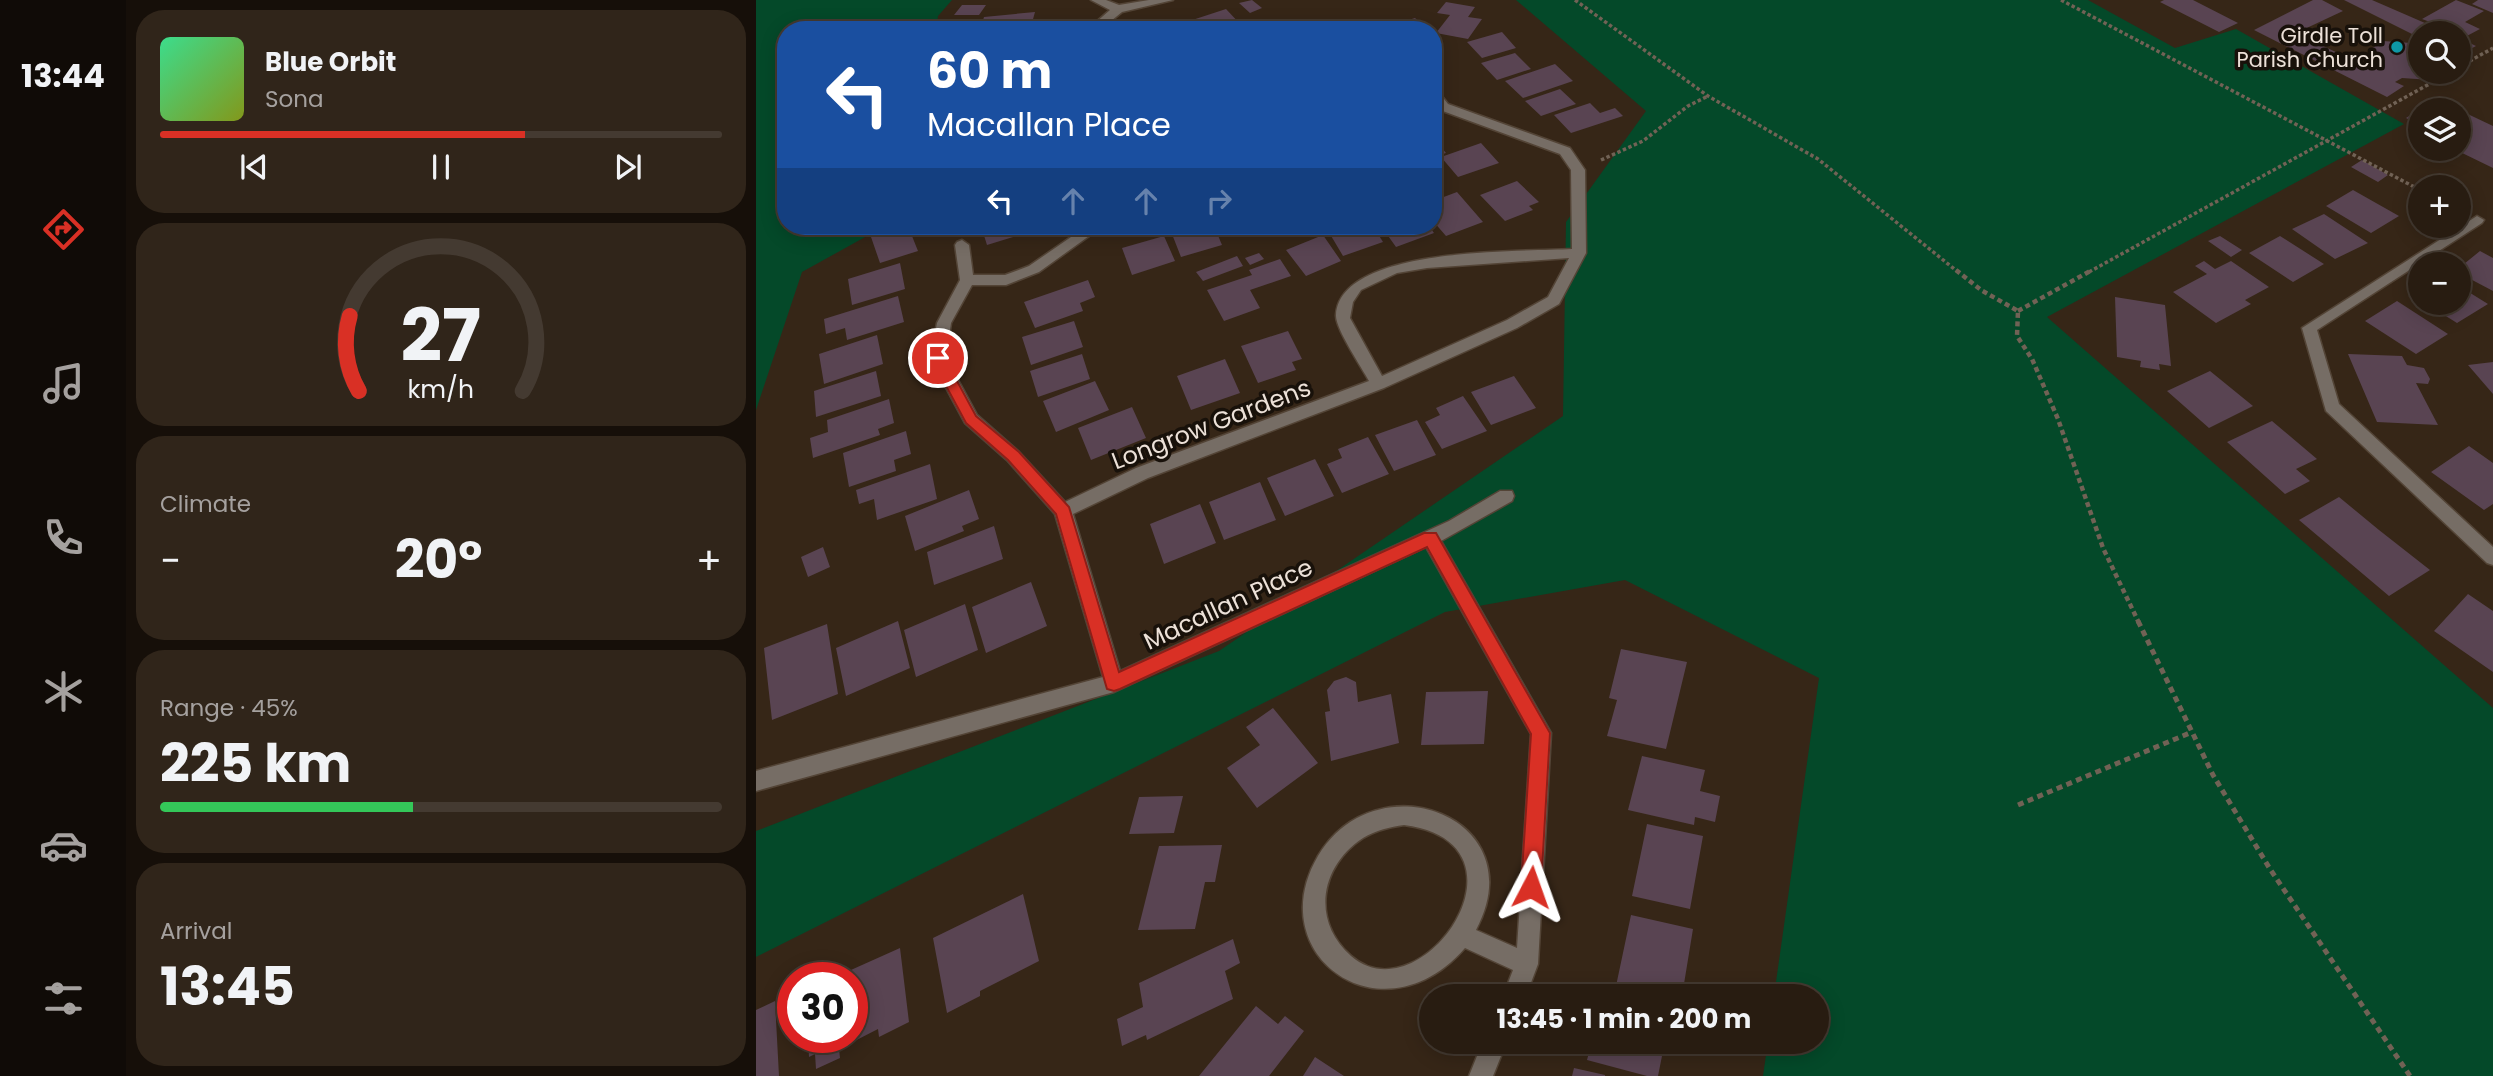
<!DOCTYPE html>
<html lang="en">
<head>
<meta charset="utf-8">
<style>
  body { margin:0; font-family:Poppins,sans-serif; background:#30251a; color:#f1f3f6; height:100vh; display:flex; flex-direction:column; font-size:26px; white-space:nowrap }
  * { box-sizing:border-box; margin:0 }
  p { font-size:23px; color:#a5a19f }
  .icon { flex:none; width:38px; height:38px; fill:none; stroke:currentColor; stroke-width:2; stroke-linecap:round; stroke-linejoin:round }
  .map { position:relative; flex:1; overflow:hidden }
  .details { display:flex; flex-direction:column; gap:10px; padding:10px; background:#160f09; width:630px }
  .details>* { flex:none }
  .top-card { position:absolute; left:21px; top:21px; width:665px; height:214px; border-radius:28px; box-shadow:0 4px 18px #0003,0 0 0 2px #443a31; background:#1a4fa0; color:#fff; overflow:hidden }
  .controls { position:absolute; left:1652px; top:21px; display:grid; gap:14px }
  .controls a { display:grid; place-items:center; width:63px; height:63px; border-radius:50%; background:#281c11; box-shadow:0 4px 18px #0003,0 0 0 2px #443a31; font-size:35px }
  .speed { position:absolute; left:21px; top:962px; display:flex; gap:14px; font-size:35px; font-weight:700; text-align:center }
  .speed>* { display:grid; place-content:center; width:91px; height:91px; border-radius:50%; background:#281c11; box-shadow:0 4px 18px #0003,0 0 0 2px #443a31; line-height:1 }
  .speed .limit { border:10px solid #d22; background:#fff; color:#111 }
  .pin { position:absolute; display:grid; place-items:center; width:60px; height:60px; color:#fff; margin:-30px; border:4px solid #fff; border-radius:50%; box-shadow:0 2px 7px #0007 }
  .me { position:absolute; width:77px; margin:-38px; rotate:4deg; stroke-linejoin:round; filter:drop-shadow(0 0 5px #0008) }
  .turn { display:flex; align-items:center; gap:24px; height:147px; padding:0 35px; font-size:32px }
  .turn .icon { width:91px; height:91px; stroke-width:2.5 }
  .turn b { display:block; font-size:49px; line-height:60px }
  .lanes { display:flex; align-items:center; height:66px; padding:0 35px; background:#0003; justify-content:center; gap:35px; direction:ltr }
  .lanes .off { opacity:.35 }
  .big { font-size:52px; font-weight:700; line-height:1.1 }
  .details .card { flex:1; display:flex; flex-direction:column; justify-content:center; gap:10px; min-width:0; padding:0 24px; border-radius:28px; background:#30251a }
  .details .dial { align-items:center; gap:0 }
  .dial svg { height:182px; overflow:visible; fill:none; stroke:#443a31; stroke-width:7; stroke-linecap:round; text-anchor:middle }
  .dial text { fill:#f1f3f6; stroke:none }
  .song { display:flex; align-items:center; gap:21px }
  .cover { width:84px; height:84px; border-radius:10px; background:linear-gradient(135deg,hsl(150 70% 55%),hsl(70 70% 35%)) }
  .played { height:7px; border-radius:4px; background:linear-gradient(90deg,#d93025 65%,#443a31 65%) }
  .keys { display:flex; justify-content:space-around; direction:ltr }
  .heat { display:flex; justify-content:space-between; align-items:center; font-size:38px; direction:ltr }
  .charge { height:10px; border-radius:5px; background:linear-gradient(90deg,#34c759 45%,#443a31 0) }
  .trip { position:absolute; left:663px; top:984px; width:410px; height:70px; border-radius:35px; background:#281c11; box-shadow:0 4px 18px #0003,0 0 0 2px #443a31; font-weight:700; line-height:70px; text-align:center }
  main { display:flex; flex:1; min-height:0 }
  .dock { display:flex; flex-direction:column; width:126px; justify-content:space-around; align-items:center; background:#100b07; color:#a5a19f }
  .dock .icon { width:49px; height:49px }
  .dock .active { color:#d93025 }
  .dock b { font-size:32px; color:#f1f3f6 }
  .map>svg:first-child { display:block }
  .green { fill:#044929 }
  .building { fill:#594452 }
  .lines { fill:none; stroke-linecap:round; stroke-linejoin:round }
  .minor-casing { stroke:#534436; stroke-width:3 }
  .path-far2 { stroke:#716255; stroke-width:3.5; stroke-dasharray:3.5 2.5; stroke-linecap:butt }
  .path-far1 { stroke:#716255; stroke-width:4.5; stroke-dasharray:5 3.5; stroke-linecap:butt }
  .path { stroke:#716255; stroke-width:5; stroke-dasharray:6 4.5; stroke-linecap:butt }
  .minor { fill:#766d65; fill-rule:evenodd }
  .route { fill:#d93025; stroke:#8d1f18; stroke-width:2 }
  .culture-dot { fill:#0f9aa8; stroke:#18110a; stroke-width:2.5 }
  .labels { text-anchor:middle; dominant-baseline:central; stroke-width:7; stroke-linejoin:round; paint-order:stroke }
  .far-poi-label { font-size:21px; fill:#ece1d8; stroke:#18110a; text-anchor:end }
  .street-label { font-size:24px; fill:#ece1d8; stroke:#18110a }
</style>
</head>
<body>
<main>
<nav class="dock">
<b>13:44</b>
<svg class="icon active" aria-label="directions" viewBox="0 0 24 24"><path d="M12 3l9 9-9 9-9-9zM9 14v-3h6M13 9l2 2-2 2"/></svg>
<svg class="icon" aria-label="music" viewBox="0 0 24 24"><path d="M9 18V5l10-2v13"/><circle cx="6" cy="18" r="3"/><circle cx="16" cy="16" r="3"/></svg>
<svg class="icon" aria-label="phone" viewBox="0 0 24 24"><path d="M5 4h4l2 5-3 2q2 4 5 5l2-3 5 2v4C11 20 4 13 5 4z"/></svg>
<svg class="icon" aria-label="climate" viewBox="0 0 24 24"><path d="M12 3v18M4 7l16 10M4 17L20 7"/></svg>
<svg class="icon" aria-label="car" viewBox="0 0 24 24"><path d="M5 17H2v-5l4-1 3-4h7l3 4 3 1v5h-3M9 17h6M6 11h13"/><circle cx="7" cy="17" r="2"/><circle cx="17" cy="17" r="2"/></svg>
<svg class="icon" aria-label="filters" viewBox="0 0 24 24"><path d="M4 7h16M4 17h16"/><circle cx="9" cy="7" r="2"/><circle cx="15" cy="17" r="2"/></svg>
</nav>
<section class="details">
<div class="card">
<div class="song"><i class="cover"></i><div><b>Blue Orbit</b><p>Sona</p></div></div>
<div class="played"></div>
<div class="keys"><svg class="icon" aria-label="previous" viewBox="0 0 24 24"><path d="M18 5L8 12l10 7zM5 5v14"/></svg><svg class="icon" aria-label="pause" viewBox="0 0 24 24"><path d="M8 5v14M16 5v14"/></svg><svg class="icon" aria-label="next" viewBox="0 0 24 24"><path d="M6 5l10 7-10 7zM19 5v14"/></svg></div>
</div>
<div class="card dial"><svg viewBox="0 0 100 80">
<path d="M14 69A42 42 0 1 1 86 69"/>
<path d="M14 69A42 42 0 0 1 10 36" stroke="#d93025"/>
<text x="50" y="56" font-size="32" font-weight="700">27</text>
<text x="50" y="72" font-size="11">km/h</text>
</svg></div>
<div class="card"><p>Climate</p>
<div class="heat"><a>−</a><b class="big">20°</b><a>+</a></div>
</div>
<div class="card"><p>Range · 45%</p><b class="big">225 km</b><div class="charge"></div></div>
<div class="card"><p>Arrival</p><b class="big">13:45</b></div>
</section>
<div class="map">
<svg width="1737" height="1076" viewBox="0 0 1737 1076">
  <rect width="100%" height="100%" fill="#362617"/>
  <path class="green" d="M0 0H196L182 16 180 30H30V226H129L46 272 0 410Z
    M760 0H1332L1419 48 1480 29 1648 124 1291 317 1737 708V1076H1007L1012 1041H1060V996H1018L1063 678 869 580 689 612 0 957V831L463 651 807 416 810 222 890 111Z"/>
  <path class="building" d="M496 0 506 8 494 13 483 3Z
    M1408 0H1437L1482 23 1463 32 1404 2Z
    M1557 0H1566L1587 11 1540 33 1611 67 1618 64 1612 51 1627 41 1655 43 1664 38 1588 0H1616L1692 33H1664V72H1687L1675 80 1646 78 1639 82 1648 86 1631 97 1498 30Z
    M1700 0 1728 11 1709 22 1724 29 1707 38 1703 33 1666 19Z
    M1722 0H1737V13L1716 4Z
    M690 2 719 7 712 17 726 19 712 39 680 33 694 15 681 13Z
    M206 5H230L223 15H198Z
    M470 9 486 26 474 30H422L418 26Z
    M279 12 274 30H224L228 17Z
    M659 18 672 30H632L630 27Z
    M746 32 760 48 726 58 711 42Z
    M1703 38 1720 46 1703 55Z
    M759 53 775 69 741 80 725 63Z
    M799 64 817 81 767 98 749 81Z
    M804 89 820 104 785 116 769 101Z
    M1680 99 1737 126V168L1700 150 1706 146 1703 144V110H1664V125L1650 118Z
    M834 103 844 113 859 108 867 116 815 133 798 115Z
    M677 137 690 153 677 157Z
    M725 143 743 163 702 177 685 157Z
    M1606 160 1632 175 1622 182 1595 167Z
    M761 181 783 202 773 206 777 210 749 221 724 195Z
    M1597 190 1643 216 1615 233 1570 206Z
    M701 192 727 222 690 236 677 221V201Z
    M1568 214 1612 243 1579 259 1536 229Z
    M149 226H190L156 236 162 251 124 263 115 237Z
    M225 226H271L273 232 231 245Z
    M426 226H458L466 245 425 257 414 229Z
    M468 226H503L475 236Z
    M580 226H617L627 242 587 256 571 229Z
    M625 226H673L678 233 640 247Z
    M567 235 585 261 550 276 530 250Z
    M408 236 419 261 376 275 366 248Z
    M1464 236 1486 250 1475 257 1452 241Z
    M1524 236 1568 264 1537 282 1493 253Z
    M1724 251 1737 258V291L1703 273V268Z
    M503 253 508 259 494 265 489 258Z
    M481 256 487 266 447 281 440 272Z
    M524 259 535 276 494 290 504 308 468 321 451 290 496 275 493 270Z
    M1448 261 1459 269 1475 261 1513 287 1489 300 1495 304 1460 323 1417 292 1451 274 1439 266Z
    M144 263 149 289 96 305 92 279Z
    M332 280 339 297 324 303 327 311 279 328 268 302Z
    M1703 286 1732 304 1701 323 1669 303H1703Z
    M142 296 148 322 91 340 89 328 70 334 68 319Z
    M1359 297 1409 305 1415 366 1403 364 1404 370 1384 367 1385 361 1361 357Z
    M1641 301 1692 334 1660 354 1609 321Z
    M318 321 327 347 275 365 266 337Z
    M532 331 546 359 536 362 540 370 502 383 485 346Z
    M121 335 127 364 68 384 63 354Z
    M326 354 334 379 282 397 274 371Z
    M1592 354 1646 356 1651 365 1668 368 1674 379 1672 384 1660 383 1682 425 1621 422Z
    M469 359 484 393 435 410 421 376Z
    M1737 362V394L1712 365Z
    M120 371 125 396 60 417 58 391Z
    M1454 371 1497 406 1453 428 1411 391Z
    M758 376 780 408 735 425 715 392Z
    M339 381 353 410 300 432 287 401Z
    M707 396 731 431 686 449 669 422 684 415 680 408Z
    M133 399 138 423 122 429 124 435 57 458 54 438 72 432 71 420Z
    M376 407 390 438 335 460 322 428Z
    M661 420 680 455 638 471 619 435Z
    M1516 421 1561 459 1540 469 1554 481 1529 494 1471 442Z
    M150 431 155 454 138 460 140 471 93 487 87 453Z
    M612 437 633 474 586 493 571 464 586 458 582 449Z
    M1713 446 1737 463V504L1728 510 1675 472Z
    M559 459 578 496 529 516 511 478Z
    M174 464 181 499 121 520 118 499 103 504 100 490Z
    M504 482 520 520 468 540 453 502Z
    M213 490 223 519 206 526 208 531 159 551 149 516Z
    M1583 497 1623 530 1674 570 1633 596 1543 520Z
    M444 504 460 543 408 564 394 524Z
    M238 526 247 559 178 585 171 552Z
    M67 547 74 567 52 577 45 557Z
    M275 582 291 626 230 653 216 607Z
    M1712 594 1737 611V672L1678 631Z
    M209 604 222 650 160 677 148 630Z
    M142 621 154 668 90 696 80 648Z
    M71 624 82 694 16 720 8 648Z
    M865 649 931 662 910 749 851 736 861 700 853 698Z
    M590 677 600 682 602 702 635 694 643 743 575 761 569 712 574 711 571 690 578 681Z
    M732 691 728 744 665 745 670 692Z
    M517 708 562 763 501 808 471 768 504 745 490 727Z
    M886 756 949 770 944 791 964 796 959 822 939 817 938 825 872 810Z
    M427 796 418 833 373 834 383 797Z
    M891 824 947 836 934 909 876 896Z
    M466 845 459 882H449L439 929 382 930 403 846Z
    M267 894 283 961 224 991V996L191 1013 177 938Z
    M875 915 937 929 926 996H905L860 986Z
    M477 939 484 963 469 971 477 999 391 1040 390 1035 366 1046 361 1019 387 1007 383 983Z
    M144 948 153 1022 123 1037 122 1029 83 1049 84 1058 60 1069 59 1054 53 1057 52 1038H96V978H77Z
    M19 1001 23 1076H0V1010Z
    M500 1006 522 1024 529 1016 548 1031 513 1076H443Z
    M836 1041H909L902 1076H891L831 1060Z
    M559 1057 588 1076H547Z
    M818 1068 849 1075V1076H816Z"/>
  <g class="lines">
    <g class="minor-casing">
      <path id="minor" d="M335 0H350L363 5 393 0H417L366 12 344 30H331L354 10Z
        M677 89 681 90 692 104 814 148 829 170 830 253 803 304 761 328 628 388 392 478 317 514 364 671 693 521 744 491H756L758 496 756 501 685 541 795 733 782 964 770 996H747L757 970 709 948C626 1043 504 955 562 856 620 758 780 817 720 930L761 948 775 734 670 547 358 692 0 791V771L347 677 299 514 251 460 209 423 174 358 181 323 204 280 199 245 201 242 206 240 213 245 217 275H249L273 266 331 226H347L283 272 250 285H216L195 323 190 358 221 415 263 452 309 502 380 468 613 381C606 368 579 328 580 315 584 246 765 252 816 249L815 170 804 154 684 110 677 101ZM813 258 792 297 751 320 626 376 594 318 597 302 605 290 641 273 671 268ZM648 825C786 843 666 1018 595 956 555 921 564 866 607 838 620 830 634 827 648 825Z
        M1721 216 1728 220 1726 223 1561 330 1583 404 1737 547V565L1731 563 1570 411 1546 328Z
        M727 1041H751L737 1076H713Z"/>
    </g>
    <path class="path-far2" d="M819 0 952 96 1062 159 1202 272
      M1305 0 1664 190
      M1703 67 1737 48
      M845 160 887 141 932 106 952 96
      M1333 272 1695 72"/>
    <path class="path-far1" d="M1200 270 1225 290 1262 311 1261 336 1276 359 1302 419 1347 548 1383 623
      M1262 311 1336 270"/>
    <path class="path" d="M1382 621 1457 775 1514 869 1654 1076
      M1262 805 1436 732"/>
    <use href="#minor" class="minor"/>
  </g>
  <path class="route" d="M182 353 187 355 220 416 263 452 313 507 363 672 668 533H680L794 733 785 887 782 894 775 897 768 894 765 887 775 734 671 547 364 689 358 691 351 689 300 514 252 460 210 423 175 358Z"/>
  <circle class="culture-dot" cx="1641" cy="47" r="7"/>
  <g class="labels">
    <g class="far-poi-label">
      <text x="1627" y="35">Girdle Toll<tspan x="1627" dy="24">Parish Church</tspan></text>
    </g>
    <g class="street-label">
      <text transform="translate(455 424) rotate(-21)">Longrow Gardens</text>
      <text transform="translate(472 604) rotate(-25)">Macallan Place</text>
    </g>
  </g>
</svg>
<div class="controls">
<a><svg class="icon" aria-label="search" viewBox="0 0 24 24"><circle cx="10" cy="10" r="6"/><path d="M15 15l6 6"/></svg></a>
<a><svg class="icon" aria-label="layers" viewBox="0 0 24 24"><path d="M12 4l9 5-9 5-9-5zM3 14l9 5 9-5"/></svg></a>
<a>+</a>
<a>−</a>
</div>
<div class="speed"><div class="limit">30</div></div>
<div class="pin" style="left:182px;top:358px;background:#d93025"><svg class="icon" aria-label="arrive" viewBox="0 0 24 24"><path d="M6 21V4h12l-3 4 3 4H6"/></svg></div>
<svg class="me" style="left:775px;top:887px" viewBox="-20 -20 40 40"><path d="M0-17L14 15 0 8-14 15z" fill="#d93025" stroke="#fff" stroke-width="4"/></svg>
<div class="trip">13:45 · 1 min · 200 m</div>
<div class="top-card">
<div class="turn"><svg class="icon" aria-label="left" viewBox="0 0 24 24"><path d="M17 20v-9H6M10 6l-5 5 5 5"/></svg><div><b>60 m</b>Macallan Place</div></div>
<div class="lanes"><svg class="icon" aria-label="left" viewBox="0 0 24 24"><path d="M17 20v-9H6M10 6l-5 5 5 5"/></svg><svg class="icon off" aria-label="ahead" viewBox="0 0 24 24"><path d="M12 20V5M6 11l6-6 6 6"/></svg><svg class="icon off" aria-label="ahead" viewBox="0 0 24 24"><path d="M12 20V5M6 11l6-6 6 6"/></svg><svg class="icon off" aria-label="right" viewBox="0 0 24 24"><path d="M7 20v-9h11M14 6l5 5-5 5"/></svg></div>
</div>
</div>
</main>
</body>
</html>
